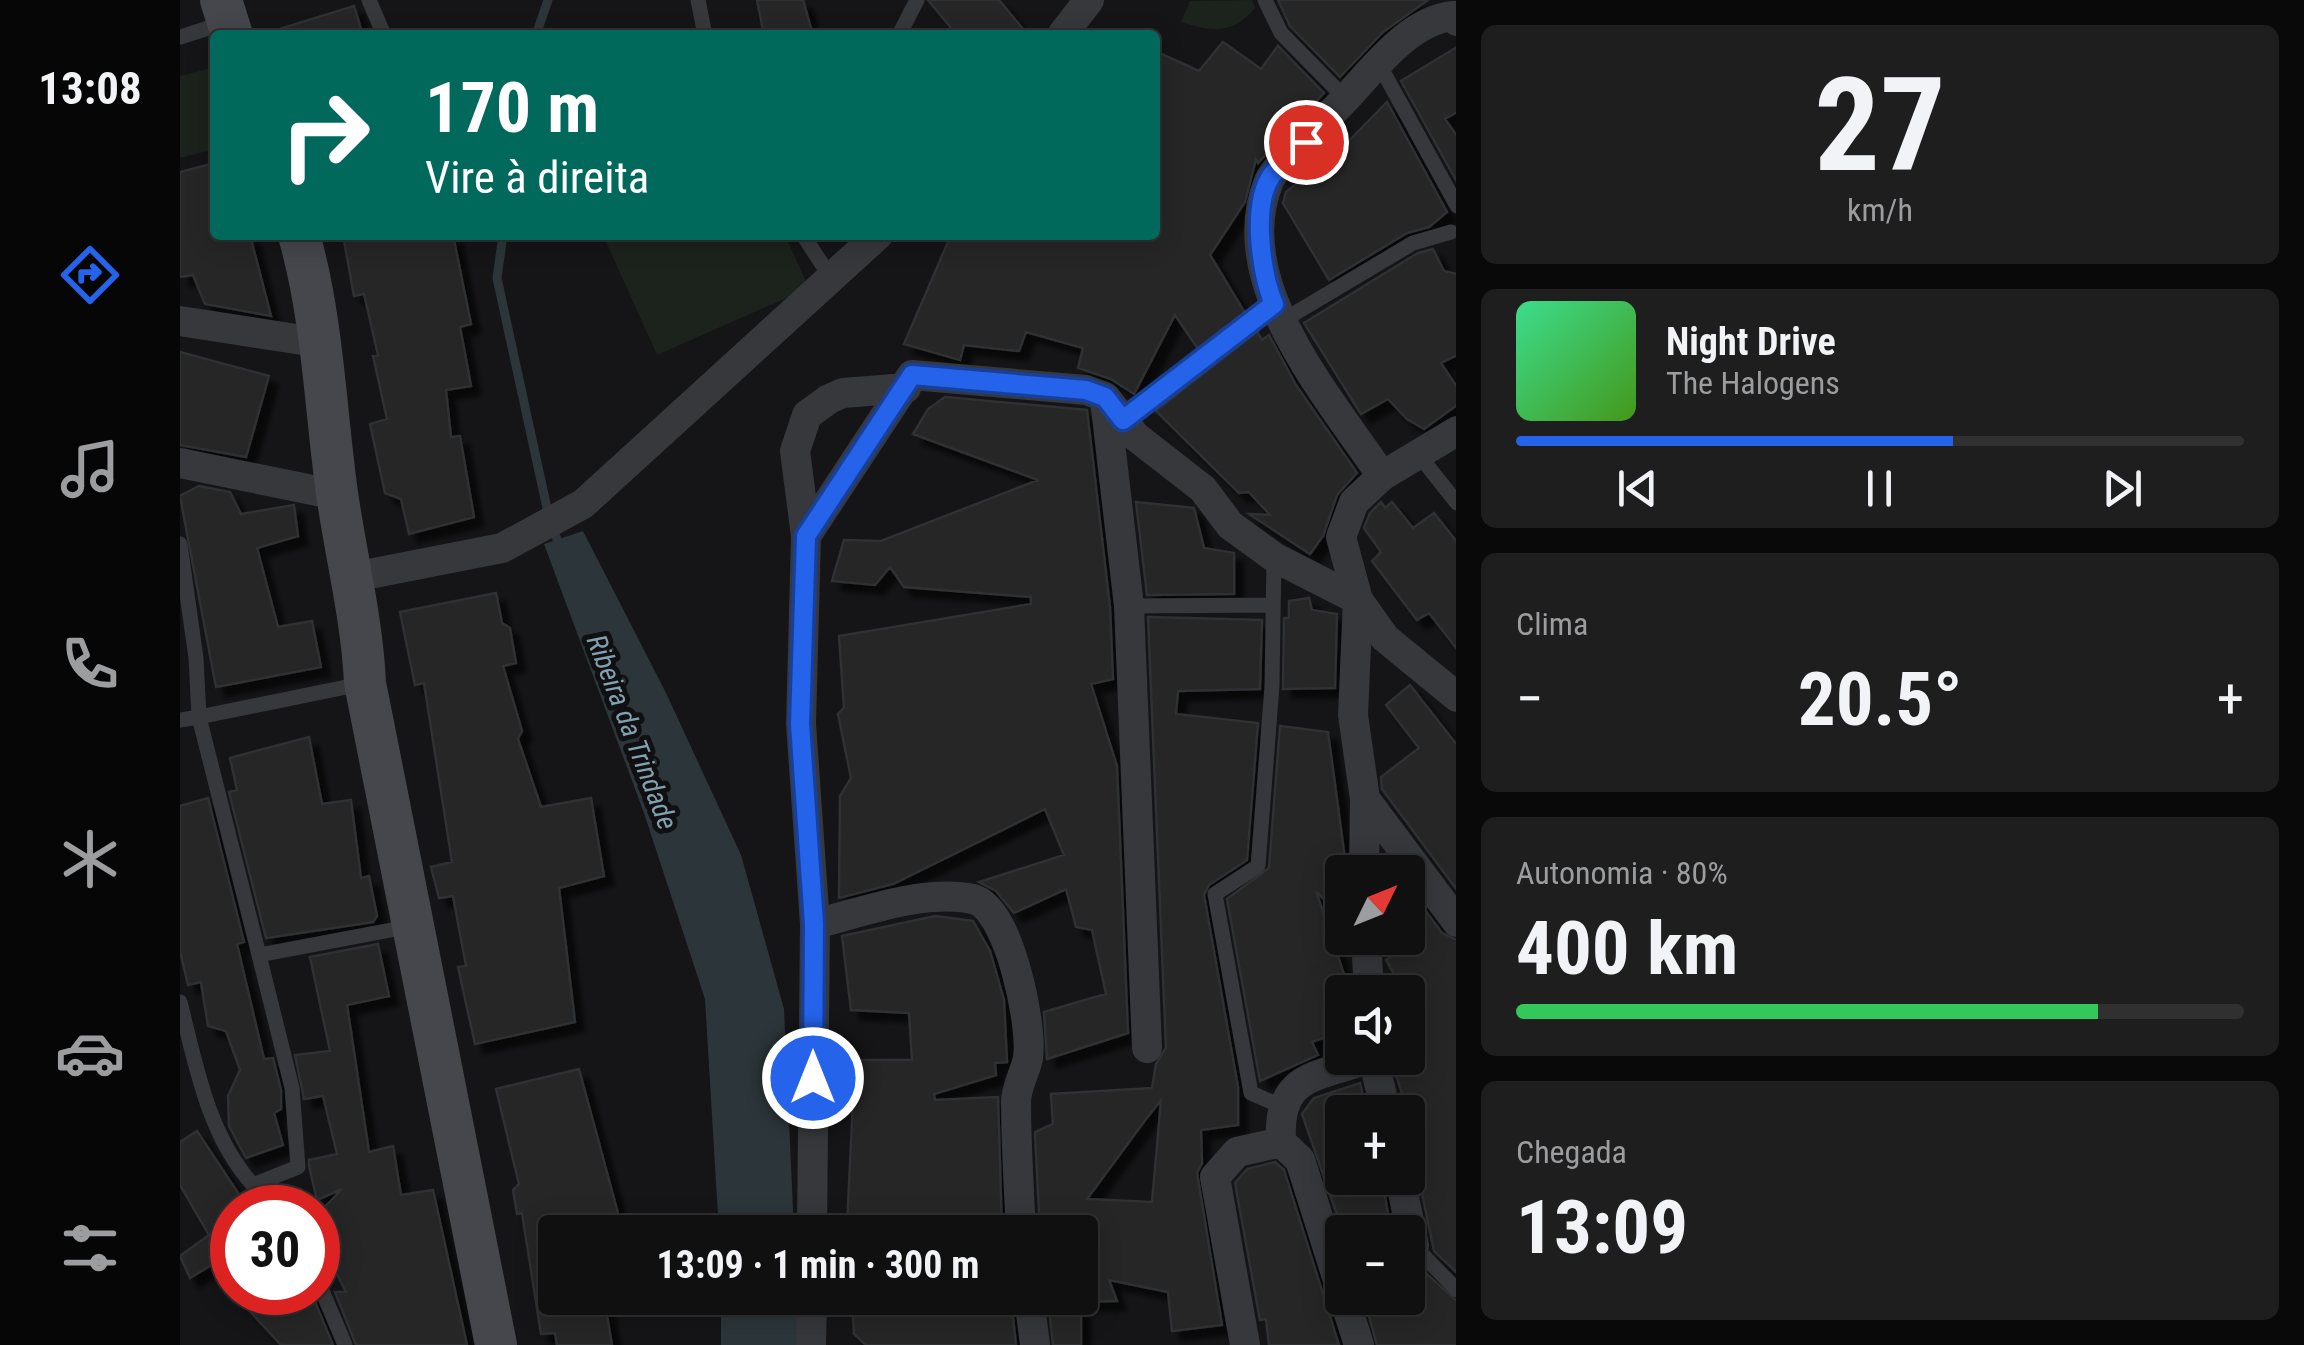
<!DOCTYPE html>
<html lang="pt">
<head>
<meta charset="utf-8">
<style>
  body { margin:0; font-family:"Roboto Condensed",sans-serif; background:#1e1e1f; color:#f1f3f6; height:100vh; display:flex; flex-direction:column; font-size:38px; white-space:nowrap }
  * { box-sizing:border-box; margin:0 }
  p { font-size:32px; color:#9c9d9f }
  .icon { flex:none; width:55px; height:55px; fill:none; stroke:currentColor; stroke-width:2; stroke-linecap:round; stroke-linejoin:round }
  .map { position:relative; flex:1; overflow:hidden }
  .side { display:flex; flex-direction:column; gap:25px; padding:25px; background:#090909; width:848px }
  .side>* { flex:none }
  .top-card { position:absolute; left:30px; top:30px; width:950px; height:210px; border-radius:10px; box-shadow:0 5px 25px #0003,0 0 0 2px #303031; background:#00695c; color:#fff; overflow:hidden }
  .needle { width:65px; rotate:47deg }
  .fabs { position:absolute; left:1145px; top:855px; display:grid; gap:20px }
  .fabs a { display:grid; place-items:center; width:100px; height:100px; border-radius:10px; background:#101011; box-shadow:0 5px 25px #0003,0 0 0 2px #303031; font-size:50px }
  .speed { position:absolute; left:30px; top:1185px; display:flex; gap:20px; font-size:50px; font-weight:700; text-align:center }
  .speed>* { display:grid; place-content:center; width:130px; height:130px; border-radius:50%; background:#101011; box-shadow:0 5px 25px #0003,0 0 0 2px #303031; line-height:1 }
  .speed .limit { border:15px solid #d22; background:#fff; color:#111 }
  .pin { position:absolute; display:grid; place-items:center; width:85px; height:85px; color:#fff; margin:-42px; border:5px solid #fff; border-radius:50%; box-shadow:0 2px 10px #0007 }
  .me { position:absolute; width:110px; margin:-55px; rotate:0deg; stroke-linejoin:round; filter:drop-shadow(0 0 8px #0008) }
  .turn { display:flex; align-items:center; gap:35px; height:210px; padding:0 50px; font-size:45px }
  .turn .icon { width:130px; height:130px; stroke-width:2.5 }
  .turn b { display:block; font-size:70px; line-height:85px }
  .big { font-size:75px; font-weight:700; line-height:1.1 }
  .side .widget { flex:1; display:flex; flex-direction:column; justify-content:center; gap:15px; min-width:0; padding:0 35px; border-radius:15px; background:#1e1e1f }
  .side .dial { align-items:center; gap:0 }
  .dial b { font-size:130px; line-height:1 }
  .song { display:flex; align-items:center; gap:30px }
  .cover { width:120px; height:120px; border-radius:15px; background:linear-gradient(135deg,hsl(150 70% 55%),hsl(100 70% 35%)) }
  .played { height:10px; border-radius:5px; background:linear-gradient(90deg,#2563eb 60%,#303031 60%) }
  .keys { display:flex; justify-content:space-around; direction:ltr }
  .heat { display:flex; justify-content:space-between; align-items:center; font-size:55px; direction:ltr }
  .charge { height:15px; border-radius:8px; background:linear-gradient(90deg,#34c759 80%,#303031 0) }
  .trip { position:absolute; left:358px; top:1215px; width:560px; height:100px; border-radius:10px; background:#101011; box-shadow:0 5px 25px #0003,0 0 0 2px #303031; font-weight:700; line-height:100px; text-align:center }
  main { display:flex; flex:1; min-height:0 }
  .tabs { display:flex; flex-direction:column; width:180px; justify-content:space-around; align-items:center; background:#060607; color:#9c9d9f }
  .tabs .icon { width:70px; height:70px }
  .tabs .selected { color:#2563eb }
  .tabs b { font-size:45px; color:#f1f3f6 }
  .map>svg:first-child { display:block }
  .green { fill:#1c221c }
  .water { fill:#2c363a }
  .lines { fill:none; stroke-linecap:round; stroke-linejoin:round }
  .stream { stroke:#2c363a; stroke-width:9 }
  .building { fill:#252628; stroke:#2f3033; stroke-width:2.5; fill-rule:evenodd; filter:url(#shadow) }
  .lane { stroke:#36383c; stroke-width:15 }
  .street { stroke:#36383c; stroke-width:30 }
  .secondary { stroke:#45474c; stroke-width:42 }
  .route-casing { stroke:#184099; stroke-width:25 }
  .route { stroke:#2563eb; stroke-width:18 }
  .labels { text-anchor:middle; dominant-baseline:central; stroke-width:10; stroke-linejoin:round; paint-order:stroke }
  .water-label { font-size:28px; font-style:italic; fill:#81a0b0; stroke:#101012 }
</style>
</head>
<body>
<main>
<nav class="tabs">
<b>13:08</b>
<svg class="icon selected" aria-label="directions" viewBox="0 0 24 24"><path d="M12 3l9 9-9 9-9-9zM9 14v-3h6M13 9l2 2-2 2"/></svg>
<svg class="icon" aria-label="music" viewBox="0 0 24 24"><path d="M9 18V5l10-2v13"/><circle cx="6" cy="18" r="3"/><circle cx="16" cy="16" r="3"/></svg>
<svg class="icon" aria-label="phone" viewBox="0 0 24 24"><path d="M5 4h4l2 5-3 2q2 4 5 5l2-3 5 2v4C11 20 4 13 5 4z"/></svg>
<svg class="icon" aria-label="climate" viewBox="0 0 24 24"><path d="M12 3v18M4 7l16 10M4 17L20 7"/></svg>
<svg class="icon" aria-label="car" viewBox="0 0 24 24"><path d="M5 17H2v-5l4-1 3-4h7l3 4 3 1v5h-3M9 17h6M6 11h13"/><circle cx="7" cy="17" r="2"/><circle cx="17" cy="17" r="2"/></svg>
<svg class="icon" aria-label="filters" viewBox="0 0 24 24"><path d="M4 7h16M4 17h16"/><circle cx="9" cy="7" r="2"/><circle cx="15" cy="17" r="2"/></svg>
</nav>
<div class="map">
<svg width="1277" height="1345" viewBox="0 0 1277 1345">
  <defs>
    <filter id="shadow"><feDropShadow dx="9" dy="9" stdDeviation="2.5" flood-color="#0009"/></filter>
  </defs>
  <rect width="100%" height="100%" fill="#151517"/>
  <path class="green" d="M1072 0 1075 8C1052 35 1033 32 1001 22L1010 1Z
    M35 67V149L0 158V76Z
    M423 235H605L629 288 477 355Z"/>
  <path class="water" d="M403 531 486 693 561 855 604 1009 614 1232H539L525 999 464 813 364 544Z
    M541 1298H617L619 1345H541Z"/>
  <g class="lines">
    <path class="stream" d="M356 35 368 0
      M323 235 317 278 370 522 381 549"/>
  </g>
  <path class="building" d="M577 0H623L633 35H584Z
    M748 0H819L848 35H777Z
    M1098 0H1248L1203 32 1160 77 1110 26Z
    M174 6 183 35H100L99 29Z
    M1043 42 1081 69 1098 46 1144 93 1078 163 1076 159 1065 202 1030 255 1065 313 1018 349 995 315 954 394 931 379 898 368 903 348 846 332 839 351 784 345 780 360 724 344 771 235H975V51L1019 71Z
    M1277 47V112L1265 119 1277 136V182L1221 81Z
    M1207 102 1267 212 1249 227 1227 233 1149 280 1103 203 1106 192 1162 148Z
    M35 163V235H70L91 316 25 304 13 275 0 277V172Z
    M163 235H273L291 324 280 327 291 386 266 390 271 437 280 436 294 517 229 534 221 499 205 493 190 424 207 419 193 356 198 355 184 294 174 296Z
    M1253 249 1264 271 1277 274V355L1261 363 1277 387V405L1244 429 1227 419 1208 399 1181 414 1124 323 1238 253Z
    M1077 332 1082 340 1089 335 1116 385 1177 473 1157 495 1143 536 1130 554 1069 514 1090 515 1069 492 1059 493 976 411Z
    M0 352 89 376 66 457 0 445Z
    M765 397 907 410 930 607 933 679 911 684 937 766 948 1033 867 1059 864 1012 926 994 912 930 896 927 886 889 834 913 816 891 799 882 884 855 865 809 713 884 659 898 660 796 671 778 658 714 664 708 659 636 851 604V597L724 587 710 567 695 585 652 581 664 540 701 541 858 480 733 434 748 409Z
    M19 486 50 492 61 514 114 505 118 536 77 548 98 627 132 621 141 667 36 687 0 496Z
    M956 502 1014 508 1024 548 1054 553V594L967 595Z
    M1201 502 1205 508 1212 502 1233 528 1254 513 1277 542V649L1249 613 1237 620 1192 561 1201 552 1184 528 1190 513Z
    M316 593 322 623 330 628 336 663 323 666 342 731 338 739 361 807 411 798 424 876 379 888 395 1022 295 1044 278 967 286 966 273 896 259 898 251 867 272 862 244 683 235 685 220 612Z
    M1129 598 1132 610 1157 614 1155 688 1103 689 1104 618H1109V601Z
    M968 617 1082 620 1080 689 998 691 996 714 1078 723 1067 860 1029 885 1024 895 1058 1087V1125L1021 1130 1022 1163 1017 1173 1042 1325 992 1331 988 1292 929 1280 937 1301 901 1302V1345H873L868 1298H900V1232H860L855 1132 873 1124 871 1094 972 1088 976 1064 986 1048ZM981 1100 972 1202 907 1199 966 1119Z
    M1230 685 1277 745V890L1202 789 1201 777 1239 748 1206 705Z
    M1100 726 1148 732 1165 859 1162 919 1136 891 1170 992H1162V1031L1132 1042 1138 1055 1080 1081 1047 899 1089 868Z
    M129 737 142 804 171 800 181 878 189 876 197 916 193 922 86 938 49 792 57 790 50 758Z
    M28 798 64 942 57 944 84 1059 93 1058 101 1090V1109L94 1113 103 1145 66 1158 49 1126 48 1096 60 1070 46 1031 28 1026 21 982 8 985 0 951V806Z
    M1228 887 1262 933 1277 940V1273L1254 1251 1238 1174 1232 1164 1228 1112 1216 1075 1222 1074 1219 1058H1228V992H1215V976L1206 960 1228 946Z
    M755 916 793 921 810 951 824 1000 827 1062 815 1063 816 1075 754 1094 755 1100 818 1097 822 1232H708V1228L667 1226 675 1060H732L729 1013 671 1010 662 936Z
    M198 944 209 996 167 1005 189 1152 213 1146 221 1195 253 1190 287 1345H176L155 1292H166L144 1248 140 1212 162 1189 137 1200 129 1166V1160L157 1154 143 1096 124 1099 115 1055 150 1051 130 957Z
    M399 1069 443 1232H375V1298H424L432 1345H377L375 1333 361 1334 342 1213 337 1214 333 1190 339 1184 316 1089Z
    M1180 1083 1187 1112H1162V1178H1202L1208 1214 1198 1232H1163L1122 1114 1134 1098Z
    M17 1131 68 1208H52V1275L43 1258 10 1278 0 1256 29 1235 0 1185V1142Z
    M1095 1162 1104 1170 1159 1345H1089L1086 1319 1080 1320 1055 1183 1067 1169Z
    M1240 1268 1277 1301V1345H1197L1184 1298H1228V1270Z
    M52 1292H131L153 1345H101Z
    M672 1298H831L836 1345H686L674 1334Z"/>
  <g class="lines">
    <path class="lane" d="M189 0 204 35
      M518 0 525 35
      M1085 0 1101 33 1166 99
      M719 35 737 0
      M0 37 44 23
      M1199 64 1277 206
      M623 235 653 281
      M1102 321 1233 243 1271 232
      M943 420 1094 305
      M1238 454 1277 503
      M0 544 16 658 19 717 0 720
      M1094 557 1092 686 1078 866 1035 894 1071 1093 1101 1106
      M949 606 1093 605
      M181 684 19 717 79 955 232 926
      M0 1002C16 1066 28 1135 73 1185L118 1167 112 1088 79 955
      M1234 1246 1277 1290
      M140 1286 165 1345"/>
    <path class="street" d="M882 35 909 0
      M0 321 142 343
      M925 400 949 606 967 1048
      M0 463 157 495
      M1202 476C1149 397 1047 282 1089 181 1096 164 1151 115 1167 97 1195 67 1231 19 1274 16L1277 21
      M626 536 732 375 906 390 925 397 955 436 1023 489 1050 525 1094 557 1178 600 1205 638 1277 697
      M174 577 322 548 403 504 698 235
      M1185 799 1277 922
      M1184 872 1185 799 1173 715 1178 600 1161 537 1174 502 1202 476 1277 431
      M635 924C683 912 743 889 793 899 829 907 853 1026 848 1058 845 1073 836 1087 836 1102 836 1146 839 1189 841 1232
      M1186 938 1189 992
      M1193 1058 1206 1112
      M1220 1178 1234 1246
      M632 1232 635 924 621 724 626 536 615 451 627 415 649 399 663 393 726 388
      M1162 1293 1120 1160 1101 1142C1097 1073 1136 1078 1191 1058
      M849 1298 855 1345
      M1164 1298 1179 1345
      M631 1345 632 1298
      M1065 1345 1035 1177 1057 1152 1101 1142"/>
    <path class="secondary" d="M41 0 52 35
      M119 235C143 320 145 406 157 493 166 557 182 618 185 683L316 1345"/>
  </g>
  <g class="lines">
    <g class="route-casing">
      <path id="route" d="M633 1078 634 924 620 724 626 536 732 375 906 390 925 397 943 420 1094 304C1081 275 1071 203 1092 175 1101 163 1115 152 1126 142"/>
    </g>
    <use href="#route" class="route"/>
  </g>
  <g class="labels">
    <g class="water-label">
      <text transform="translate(452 732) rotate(69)">Ribeira da Trindade</text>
    </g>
  </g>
</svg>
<div class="fabs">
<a><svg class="needle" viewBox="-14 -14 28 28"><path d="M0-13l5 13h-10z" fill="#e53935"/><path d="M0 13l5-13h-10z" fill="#9c9d9f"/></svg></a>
<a><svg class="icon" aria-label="sound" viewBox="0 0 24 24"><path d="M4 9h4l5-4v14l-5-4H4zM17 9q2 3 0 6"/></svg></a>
<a>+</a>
<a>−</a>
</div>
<div class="speed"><div class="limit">30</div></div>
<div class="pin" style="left:1126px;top:142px;background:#d93025"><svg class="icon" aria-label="arrive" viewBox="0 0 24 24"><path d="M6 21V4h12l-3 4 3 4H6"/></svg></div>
<svg class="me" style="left:633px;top:1078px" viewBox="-20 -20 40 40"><circle r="17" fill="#2563eb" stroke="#fff" stroke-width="3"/><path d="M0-11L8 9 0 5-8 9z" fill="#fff"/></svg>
<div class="trip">13:09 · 1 min · 300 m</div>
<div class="top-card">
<div class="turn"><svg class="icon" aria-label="right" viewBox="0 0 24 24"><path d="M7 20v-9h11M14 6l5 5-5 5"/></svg><div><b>170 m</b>Vire à direita</div></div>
</div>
</div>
<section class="side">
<div class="widget dial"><b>27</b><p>km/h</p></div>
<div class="widget">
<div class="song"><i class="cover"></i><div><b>Night Drive</b><p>The Halogens</p></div></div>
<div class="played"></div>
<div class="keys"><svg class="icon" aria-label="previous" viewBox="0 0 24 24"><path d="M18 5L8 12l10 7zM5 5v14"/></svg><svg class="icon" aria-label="pause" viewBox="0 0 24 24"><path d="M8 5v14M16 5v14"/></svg><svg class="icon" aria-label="next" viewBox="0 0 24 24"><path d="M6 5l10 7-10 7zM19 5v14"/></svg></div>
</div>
<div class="widget"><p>Clima</p>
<div class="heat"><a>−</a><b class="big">20.5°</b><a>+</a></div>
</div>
<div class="widget"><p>Autonomia · 80%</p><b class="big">400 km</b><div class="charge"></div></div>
<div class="widget"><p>Chegada</p><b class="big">13:09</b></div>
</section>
</main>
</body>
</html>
